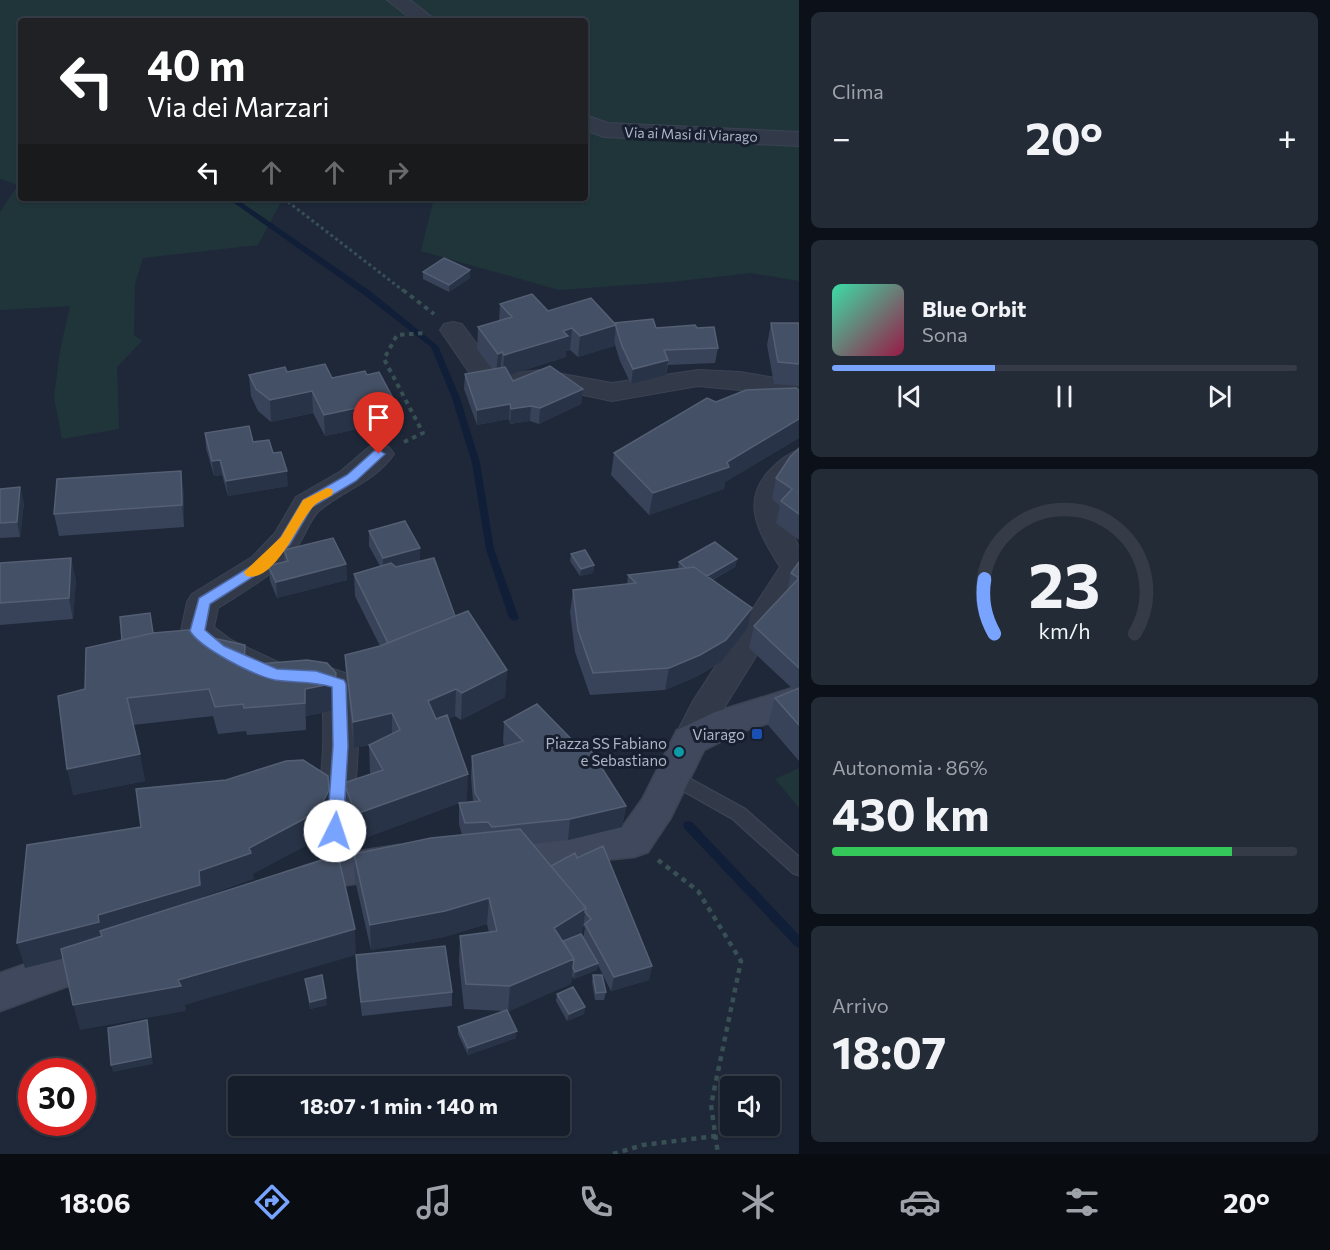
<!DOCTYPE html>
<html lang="it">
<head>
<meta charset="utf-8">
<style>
  body { margin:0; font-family:Commissioner,sans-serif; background:#232b37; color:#f1f3f6; height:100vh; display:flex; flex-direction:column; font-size:22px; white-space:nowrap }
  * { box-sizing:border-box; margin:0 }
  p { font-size:20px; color:#9ea2a9 }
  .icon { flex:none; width:33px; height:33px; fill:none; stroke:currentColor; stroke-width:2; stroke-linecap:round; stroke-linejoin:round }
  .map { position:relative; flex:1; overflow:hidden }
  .side { display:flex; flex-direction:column; gap:12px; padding:12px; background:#0c1018; width:531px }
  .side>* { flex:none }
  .top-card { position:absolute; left:18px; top:18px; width:570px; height:183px; border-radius:6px; box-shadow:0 2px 4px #0004,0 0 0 2px #353c47; background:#202124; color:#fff; overflow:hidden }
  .buttons { position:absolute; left:720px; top:1076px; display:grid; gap:12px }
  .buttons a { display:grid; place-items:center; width:60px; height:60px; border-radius:6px; background:#161e2b; box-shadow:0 2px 4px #0004,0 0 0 2px #353c47; font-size:30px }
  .speed { position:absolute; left:18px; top:1058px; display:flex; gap:12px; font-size:30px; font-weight:700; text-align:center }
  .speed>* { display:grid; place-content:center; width:78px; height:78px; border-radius:50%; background:#161e2b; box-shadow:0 2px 4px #0004,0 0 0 2px #353c47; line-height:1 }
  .speed .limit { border:9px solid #d22; background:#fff; color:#111 }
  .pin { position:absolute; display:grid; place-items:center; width:51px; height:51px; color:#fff; margin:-62px -26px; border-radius:50% 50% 50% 0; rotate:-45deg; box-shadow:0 0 6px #0007 }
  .pin .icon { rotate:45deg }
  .me { position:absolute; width:66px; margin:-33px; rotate:4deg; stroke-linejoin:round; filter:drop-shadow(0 0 4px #0008) }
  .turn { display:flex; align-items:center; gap:21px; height:126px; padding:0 30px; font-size:27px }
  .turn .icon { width:78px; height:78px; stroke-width:2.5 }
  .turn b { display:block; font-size:42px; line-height:51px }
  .lanes { display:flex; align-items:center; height:57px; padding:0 30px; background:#0003; justify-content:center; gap:30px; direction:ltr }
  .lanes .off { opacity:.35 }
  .big { font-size:45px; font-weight:700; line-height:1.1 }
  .side .card { flex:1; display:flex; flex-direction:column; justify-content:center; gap:9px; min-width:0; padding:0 21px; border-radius:9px; background:#232b37 }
  .side .dial { align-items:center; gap:0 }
  .dial svg { height:156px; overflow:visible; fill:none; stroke:#353c47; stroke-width:7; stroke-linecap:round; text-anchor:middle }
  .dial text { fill:#f1f3f6; stroke:none }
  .song { display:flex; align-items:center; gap:18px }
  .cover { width:72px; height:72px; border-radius:9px; background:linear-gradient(135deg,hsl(160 70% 55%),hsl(340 70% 35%)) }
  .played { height:6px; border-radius:3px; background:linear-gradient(90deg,#78a3ff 35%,#353c47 35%) }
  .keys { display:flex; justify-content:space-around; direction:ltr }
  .heat { display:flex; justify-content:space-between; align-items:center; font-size:33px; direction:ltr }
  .charge { height:9px; border-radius:4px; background:linear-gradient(90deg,#34c759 86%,#353c47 0) }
  .trip { position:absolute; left:228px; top:1076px; width:342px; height:60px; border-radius:6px; background:#161e2b; box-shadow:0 2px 4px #0004,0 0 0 2px #353c47; font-weight:700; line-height:60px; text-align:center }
  .tabs { display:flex; height:96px; justify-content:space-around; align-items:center; background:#090c11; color:#9ea2a9 }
  .tabs .icon { width:42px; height:42px }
  .tabs .current { color:#78a3ff }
  .tabs b { font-size:27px; color:#f1f3f6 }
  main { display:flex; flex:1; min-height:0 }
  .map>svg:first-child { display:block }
  .green { fill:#20353a }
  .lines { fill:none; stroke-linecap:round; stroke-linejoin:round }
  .stream { fill:#111e37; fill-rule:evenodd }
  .lane-casing { stroke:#3b4353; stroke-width:3 }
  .street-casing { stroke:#3b4353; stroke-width:2 }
  .secondary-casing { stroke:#3b4353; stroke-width:3 }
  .path-far2 { stroke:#384f53; stroke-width:3; stroke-dasharray:3 3; stroke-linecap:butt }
  .path-far1 { stroke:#384f53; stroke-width:4; stroke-dasharray:4.5 4.5; stroke-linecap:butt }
  .path { stroke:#384f53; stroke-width:4.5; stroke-dasharray:5 5; stroke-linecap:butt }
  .lane { fill:#323a4a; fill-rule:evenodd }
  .street { fill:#323a4a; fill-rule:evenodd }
  .secondary { fill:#3f485d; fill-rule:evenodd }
  .wall { fill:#384359; fill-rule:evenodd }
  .shaded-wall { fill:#283347 }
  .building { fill:#445065; stroke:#545f74; stroke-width:1.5 }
  .route { fill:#78a3ff; stroke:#4e6aa6; stroke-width:1.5 }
  .slow { fill:#f59e0b }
  .transit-dot { fill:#1a4fb4; stroke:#171f2e; stroke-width:2 }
  .culture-dot { fill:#0f9aa8; stroke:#171f2e; stroke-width:2 }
  .labels { text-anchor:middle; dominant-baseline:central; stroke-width:6; stroke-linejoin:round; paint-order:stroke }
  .far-street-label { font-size:14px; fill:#acb4c7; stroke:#171f2e }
  .poi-label { font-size:15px; fill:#acb4c7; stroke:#171f2e; text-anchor:end }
</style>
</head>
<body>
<main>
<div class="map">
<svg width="799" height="1154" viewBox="0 0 799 1154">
  <rect width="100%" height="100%" fill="#1e2839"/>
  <path class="green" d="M0 0H799V281L751 273 671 282 559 290 421 251 434 198H585V21H21V198H181L190 202 200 198H283L258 245 143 258 135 284 134 335 142 341 117 367 119 429 62 439 54 397 60 350 70 306 0 310V212L18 185 0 179Z
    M799 768V808L775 779Z"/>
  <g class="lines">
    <path class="stream" d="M122 16H126L129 21H123Z
      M227 198H235L370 291 438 346 460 398 480 463 494 549 519 618 517 620 514 621 509 618 486 549 472 463 452 398 431 347 364 295Z
      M688 821 692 822 799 935V948L795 946 684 828 683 825 684 822Z"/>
    <g class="lane-casing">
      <path id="lane" d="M672 769 745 809 799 857V875L793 873 733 819 666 781 664 776 666 771Z"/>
    </g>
    <g class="street-casing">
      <path id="street" d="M387 0H410L437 21H414Z
        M585 115 608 123 799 132V146L604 137 585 130Z
        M453 322 462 324 495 369 504 372 518 373 540 370 612 383 698 370 740 372 799 382V400L740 390 698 386 612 401 540 386 518 391 501 389 475 381 440 330 444 324Z
        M379 445 389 447 394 454C376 481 344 490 320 510 309 519 305 538 295 549 274 575 246 590 218 608L214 627 231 640 280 663H316L351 675 356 684 358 746 353 831 360 870 354 881 341 886 328 881C308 840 322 791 323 747 324 729 323 710 322 691 307 686 291 690 276 688 250 683 193 653 181 631L187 602 192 594 252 557 275 533 296 497 341 471 369 447Z
        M799 450V476L787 488 783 503 789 526 799 547V587L719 716 702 750 690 754 678 750 673 740 693 701 780 567C760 534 738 501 772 468 780 460 787 454 799 450Z"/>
    </g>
    <g class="secondary-casing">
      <path id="secondary" d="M799 686V714L740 732 704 750 670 819 648 852 634 857 496 870 482 865 477 854 482 843 496 838 623 826 643 798 677 730 715 712Z
        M399 845 413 849 418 861 413 873 399 877 341 886 298 902 284 897 278 885 284 873 341 854Z
        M108 935 122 940 128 953 122 966 0 1011V973Z"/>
    </g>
    <path class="path-far2" d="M283 198 405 292"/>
    <path class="path-far1" d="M403 290 434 314
      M404 442 423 433 384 359 397 335 426 333"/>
    <path class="path" d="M658 860 698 891 741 961 711 1105 718 1154
      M613 1154 643 1145 716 1136"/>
    <use href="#lane" class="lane"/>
    <use href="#street" class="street"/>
    <use href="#secondary" class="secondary"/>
  </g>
  <path class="wall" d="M470 270V278L449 292 423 279V272Z
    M500 304 548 311 615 323 656 328 718 348 715 363 668 365 666 375 631 384 620 361 614 342V346L578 357 570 350 566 351V357L509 375 513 381 583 389 581 404 539 424 530 421 510 424 509 419 477 425 464 389 465 374 492 369 477 349 478 327 499 321Z
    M771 323H799V386L774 384 767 345Z
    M287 372 332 378 367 375 394 400V421L325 436 313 413 271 422 258 411 251 396 249 375Z
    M799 390V438L725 482 724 489 649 515 611 475 614 453 716 402Z
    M205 433 253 442 273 453 288 486 228 496 222 475 214 476 206 448Z
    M799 448V540L776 523 780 506 772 499 776 478Z
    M0 489 24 503 20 537 0 538Z
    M184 492V527L59 536 54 514Z
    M369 531 420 561 455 616 507 670 505 697 461 720 455 716 448 719 467 800 462 802H473L471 777 472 756 505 746 503 743 504 722 626 806 622 827 568 840 533 844 551 866 577 858 652 966 649 980 611 991 598 965 597 970 574 979 572 976 571 984 507 1011 516 1038 468 1055 458 1034V1027L504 1011 464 1009 459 962 460 936 489 932 487 924 444 937 371 950 355 880 354 854 462 835 459 824V803L357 841 345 810 344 783 371 774 370 772 369 745 354 748 346 683 345 655 380 646 355 596 354 574 380 566 369 546ZM583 926 585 928 583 938 581 934Z
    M284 550 346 564 347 580 277 598 270 581 268 566 284 562Z
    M571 554 594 565 593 573 580 576 570 561Z
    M737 559 735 567 713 580 747 629 721 662 696 677 665 690 590 695 575 652 570 612 573 590 627 584 628 575 678 569 679 562Z
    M799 562V761L768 725 775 698 794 690 749 648 754 626 787 591 791 573Z
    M0 563 76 579 73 619 0 625Z
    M200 629 201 635 245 645 247 667 337 700 336 710 306 716V730L247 735 246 731 218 734 213 716 133 725 145 781 73 795 85 689 153 633Z
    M356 955 452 992V1006L362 1016 356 969Z
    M593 975 606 992 604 1000H595L592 982Z
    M305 979 327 1005 310 1009Z
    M557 994 585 1007 584 1014 567 1021 556 1001Z"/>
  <path class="shaded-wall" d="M470 270V278L449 292V285Z
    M616 325 614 346 578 357 580 336Z
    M572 328 570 350 566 351V357L503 377 504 355Z
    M502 352 500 374 496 375 498 354Z
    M668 360 666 375 631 384 633 369Z
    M583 389 581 404 539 424 540 408Z
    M312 391 313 413 271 422 270 400Z
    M394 400V421L325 436 324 415Z
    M510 404 509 419 477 425V410Z
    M531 406 530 421 510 424 511 409Z
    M799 419V438L725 482 724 489 649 515 653 493 727 462Z
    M220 460 222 475 214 476 212 461Z
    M181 471 184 492V527L182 505Z
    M287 471 288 486 228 496 226 481Z
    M20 487 24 503 20 537 17 522Z
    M420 548V564L383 573V558Z
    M71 558 76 579 73 619 69 598Z
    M737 559 735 567 699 587 701 580Z
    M346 564 347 580 277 598 276 582Z
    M594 565 593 573 580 576 581 569Z
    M752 608 747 629 721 662 696 677 665 690 669 668Z
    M245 645 247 672 244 668Z
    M507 670 505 697 461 720 462 693Z
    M336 673 337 700 336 710 306 716V730L305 689Z
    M456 689 455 716 428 728V701Z
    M392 713V740L354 748 353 722Z
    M140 754 145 781 73 795 67 769Z
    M468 774 467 800 357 841 356 814Z
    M329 790 330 816 322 834 304 847 253 874 254 879 203 897 204 911 105 948 25 968 17 943 98 915 199 871 249 848Z
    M626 806 622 827 568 840 570 819Z
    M489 898 487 924 444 937 371 950 370 925Z
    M586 908 582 934 561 947 554 928Z
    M355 929 356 955 185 1005 186 1011 80 1030 73 1005 178 980Z
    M574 959 571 984 508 1012 510 986Z
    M598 963 597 970 574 979 575 972Z
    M652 966 649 980 611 991 614 977Z
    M326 998 327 1005 310 1009V1002Z
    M585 1007 584 1014 567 1021 569 1014Z
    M147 1020 153 1064 113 1072 111 1065Z
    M517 1031 516 1038 468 1055V1048Z"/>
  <path class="building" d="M444 258 470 270 449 285 423 272Z
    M532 294 548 311 591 298 616 325 580 336 572 328 563 331 568 336 504 355 502 352 498 354 478 327 512 317 500 304Z
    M653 319 656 328 695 325 697 328 714 327 718 348 664 350 668 360 633 369 622 346 616 327V325L615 323Z
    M771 323H799V364L778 362Z
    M325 364 332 378 365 371 367 375 379 372 394 400 324 415 312 391 270 400 256 389 249 375 285 367 287 372Z
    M550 366 583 389 540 408 531 406 511 409 510 404 477 410 465 374 505 367 513 381Z
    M796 388 799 390V419L727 462 729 467 653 493 614 453 707 398 716 402 746 390Z
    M249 426 253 442 269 440 273 453 281 452 287 471 226 481 220 460 212 461 205 433Z
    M799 448V514L781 501 792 489 776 478 790 457Z
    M181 471 182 505 54 514 57 479Z
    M20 487 17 522 0 523V489Z
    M405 521 420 548 383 558 369 531Z
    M333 538 346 564 276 582 268 566 288 561 284 550Z
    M715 542 737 559 707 576 694 567 686 568 679 562Z
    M585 550 594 565 581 569 571 554Z
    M71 558 69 598 0 603V563Z
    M434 558 455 616 388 643 354 574 391 563 396 567Z
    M799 562V668L754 626 799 578 791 573Z
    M694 567 752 608 726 640 700 655 669 668 593 673 578 630 573 590 636 583 628 575Z
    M468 611 507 670 462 693 456 689 428 701 436 719 447 715 468 774 356 814 344 783 383 770 369 745 400 730 392 713 353 722 345 655 380 646Z
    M150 613 153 633 122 640 120 617Z
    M200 629 199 635 245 645 244 668 258 664 307 660 327 663 336 673 335 683 305 689V703L244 708 243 704 215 707 209 689 127 698 140 754 67 769 58 696 85 689 86 648 153 633Z
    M799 688V725L775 698Z
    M537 704 577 745 586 743 626 806 570 819 492 827 488 822 465 823 459 803 480 801 475 793 472 756 523 741 504 722Z
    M303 760 328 776 329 790 320 807 302 820 249 848 251 853 199 871 200 885 98 915 99 922 17 943 27 845 141 827 136 789 226 780 286 761Z
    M520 829 586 908 554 928 574 959 510 986 466 984 460 936 497 931 489 898 445 911 370 925 354 854 431 838Z
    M603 846 652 966 614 977 585 924 591 919 585 912 586 908 551 866 575 853 577 858Z
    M338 855 355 929 178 980 181 986 73 1005 61 949 102 936 100 931Z
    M581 934 598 963 575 972 573 968 574 959 563 941Z
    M445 946 452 992 361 1002 356 955Z
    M322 975 326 998 310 1002 305 979Z
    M593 975H602L606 992 596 993Z
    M573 987 585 1007 569 1014 557 994Z
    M507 1010 517 1031 468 1048 458 1027Z
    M147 1020 151 1057 111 1065 108 1028Z"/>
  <path class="route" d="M379 450 385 454 383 456 356 481 312 507 290 544 267 568 210 604 205 630 224 646 277 669 316 671 344 680 346 684 348 746 343 831 340 835 335 837 329 835 327 831 333 746 332 687C312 681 295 683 275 680 255 676 201 649 190 631L199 598 258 562 281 537 303 500 347 475 374 451Z"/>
  <path class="slow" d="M327 488 332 489 333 492 332 495C325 499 316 502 312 508 298 523 274 584 246 576L244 572 281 537 303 500Z"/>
  <rect class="transit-dot" x="751" y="728" width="12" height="12" rx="3"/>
  <circle class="culture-dot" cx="679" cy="752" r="6"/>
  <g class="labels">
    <g class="far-street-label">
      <text transform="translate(691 134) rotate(2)">Via ai Masi di Viarago</text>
    </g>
    <g class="poi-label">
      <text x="745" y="734">Viarago</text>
      <text x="667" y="743">Piazza SS Fabiano<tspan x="667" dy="17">e Sebastiano</tspan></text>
    </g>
  </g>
</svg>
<div class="buttons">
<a><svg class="icon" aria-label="sound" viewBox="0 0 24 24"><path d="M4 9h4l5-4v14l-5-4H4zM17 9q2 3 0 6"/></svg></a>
</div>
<div class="speed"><div class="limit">30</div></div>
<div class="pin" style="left:379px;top:454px;background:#d93025"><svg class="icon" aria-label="arrive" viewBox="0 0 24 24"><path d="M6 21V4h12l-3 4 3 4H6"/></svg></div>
<svg class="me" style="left:335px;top:831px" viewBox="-20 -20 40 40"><circle r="19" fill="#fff"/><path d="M0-13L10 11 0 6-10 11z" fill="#78a3ff"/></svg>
<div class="trip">18:07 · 1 min · 140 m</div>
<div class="top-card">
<div class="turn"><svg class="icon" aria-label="left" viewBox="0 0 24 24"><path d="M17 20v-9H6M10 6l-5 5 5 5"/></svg><div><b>40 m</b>Via dei Marzari</div></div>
<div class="lanes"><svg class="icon" aria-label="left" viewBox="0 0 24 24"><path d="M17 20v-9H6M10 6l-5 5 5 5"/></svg><svg class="icon off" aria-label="ahead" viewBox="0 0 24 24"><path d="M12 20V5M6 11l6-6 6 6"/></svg><svg class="icon off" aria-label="ahead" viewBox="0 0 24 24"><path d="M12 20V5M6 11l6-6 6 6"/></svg><svg class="icon off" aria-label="right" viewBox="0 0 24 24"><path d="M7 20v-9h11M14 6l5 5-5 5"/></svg></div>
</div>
</div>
<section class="side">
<div class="card"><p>Clima</p>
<div class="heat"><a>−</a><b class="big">20°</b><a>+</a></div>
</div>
<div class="card">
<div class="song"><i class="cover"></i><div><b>Blue Orbit</b><p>Sona</p></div></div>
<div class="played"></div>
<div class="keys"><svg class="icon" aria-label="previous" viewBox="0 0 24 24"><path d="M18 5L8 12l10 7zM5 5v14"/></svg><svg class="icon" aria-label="pause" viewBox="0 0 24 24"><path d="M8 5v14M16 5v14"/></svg><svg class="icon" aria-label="next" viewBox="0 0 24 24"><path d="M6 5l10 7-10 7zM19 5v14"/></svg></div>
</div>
<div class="card dial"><svg viewBox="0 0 100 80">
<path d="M14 69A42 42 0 1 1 86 69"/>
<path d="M14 69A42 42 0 0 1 9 41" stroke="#78a3ff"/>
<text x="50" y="56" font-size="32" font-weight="700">23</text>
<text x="50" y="72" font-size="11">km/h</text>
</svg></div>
<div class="card"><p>Autonomia · 86%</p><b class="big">430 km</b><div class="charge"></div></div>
<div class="card"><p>Arrivo</p><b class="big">18:07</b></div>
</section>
</main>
<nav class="tabs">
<b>18:06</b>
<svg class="icon current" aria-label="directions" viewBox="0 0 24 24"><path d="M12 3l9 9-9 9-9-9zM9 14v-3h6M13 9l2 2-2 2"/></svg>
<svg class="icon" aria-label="music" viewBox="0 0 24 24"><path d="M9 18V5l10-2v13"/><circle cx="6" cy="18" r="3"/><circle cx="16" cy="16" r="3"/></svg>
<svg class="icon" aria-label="phone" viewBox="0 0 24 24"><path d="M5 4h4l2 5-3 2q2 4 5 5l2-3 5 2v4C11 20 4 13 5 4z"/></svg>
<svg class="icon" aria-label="climate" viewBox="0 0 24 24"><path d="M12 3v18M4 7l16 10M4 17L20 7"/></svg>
<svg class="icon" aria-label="car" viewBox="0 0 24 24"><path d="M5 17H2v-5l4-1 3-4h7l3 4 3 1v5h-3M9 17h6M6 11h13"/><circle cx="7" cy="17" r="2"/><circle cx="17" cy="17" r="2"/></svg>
<svg class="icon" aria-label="filters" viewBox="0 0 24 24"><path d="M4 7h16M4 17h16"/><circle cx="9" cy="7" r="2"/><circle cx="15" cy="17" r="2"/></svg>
<b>20°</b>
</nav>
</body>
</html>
